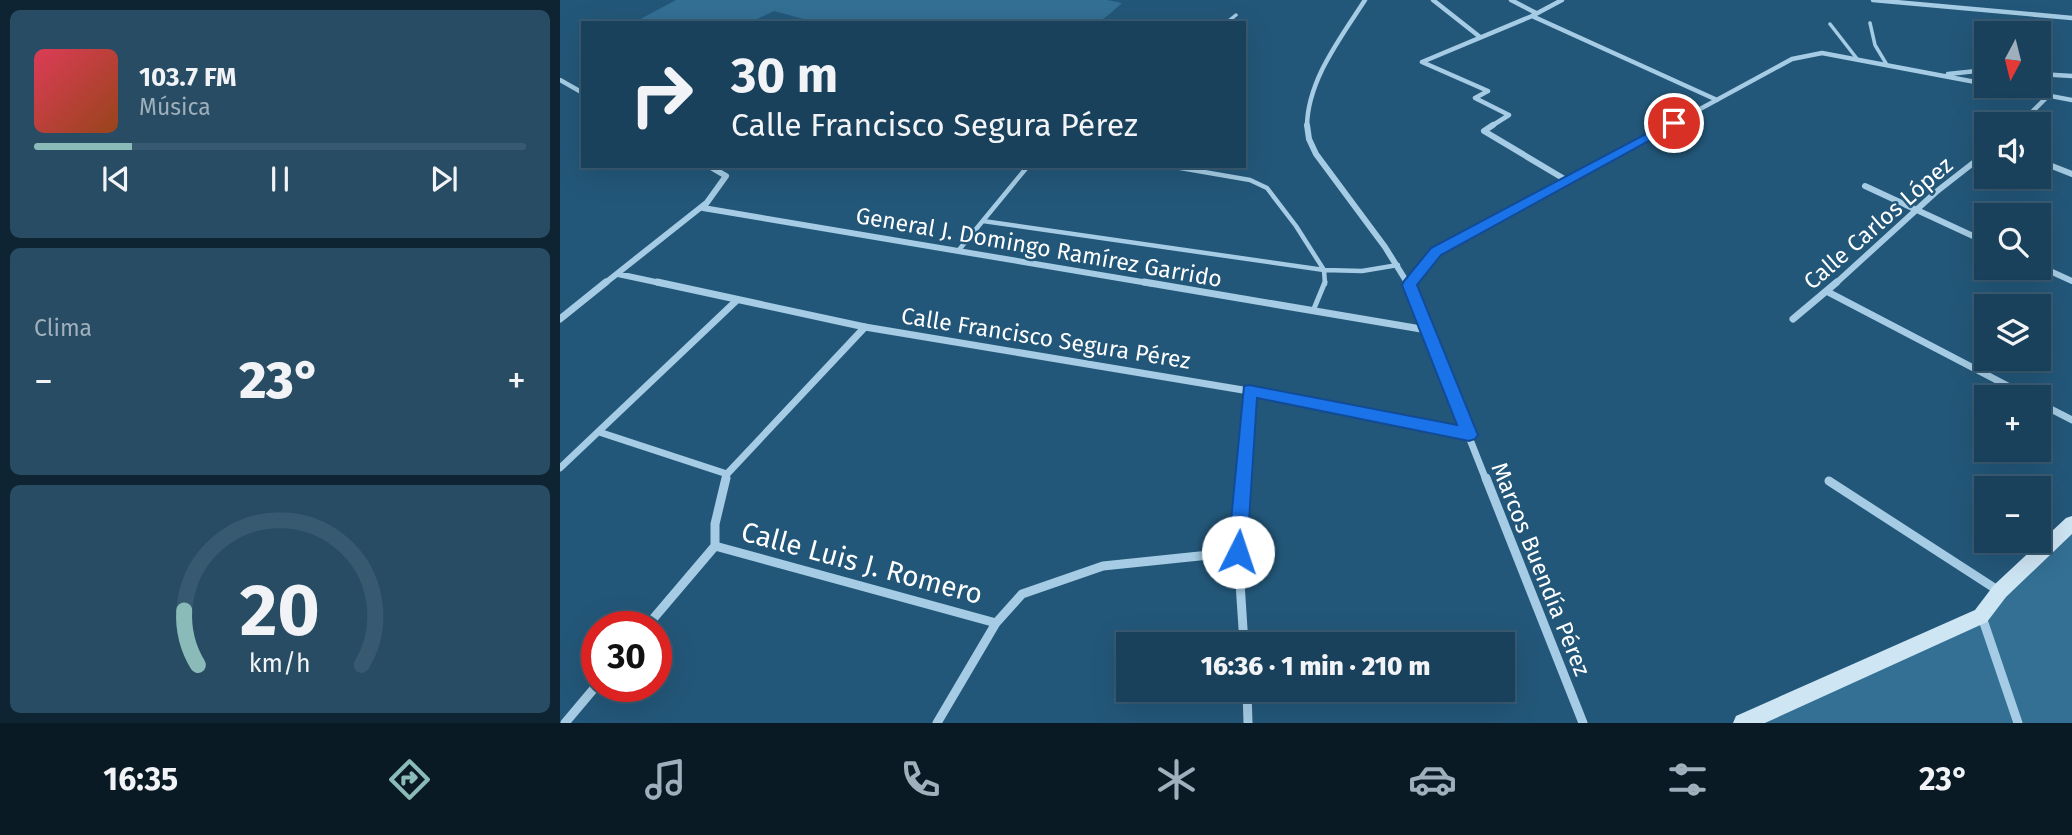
<!DOCTYPE html>
<html lang="es">
<head>
<meta charset="utf-8">
<style>
  body { margin:0; font-family:"Fira Sans",sans-serif; background:#274c64; color:#f1f3f6; height:100vh; display:flex; flex-direction:column; font-size:26px; white-space:nowrap }
  * { box-sizing:border-box; margin:0 }
  p { font-size:23px; color:#9fafbb }
  .icon { flex:none; width:38px; height:38px; fill:none; stroke:currentColor; stroke-width:2; stroke-linecap:round; stroke-linejoin:round }
  .map { position:relative; flex:1; overflow:hidden }
  .side { display:flex; flex-direction:column; gap:10px; padding:10px; background:#0e2432; width:560px }
  .side>* { flex:none }
  .hud { position:absolute; left:21px; top:21px; width:665px; height:147px; border-radius:0px; box-shadow:0 7px 28px #0002,0 0 0 2px #385a71; background:#1a415b; color:#f1f3f6; overflow:hidden }
  .needle { width:46px; rotate:187deg }
  .buttons { position:absolute; left:1414px; top:21px; display:grid; gap:14px }
  .buttons a { display:grid; place-items:center; width:77px; height:77px; border-radius:0px; background:#1a415b; box-shadow:0 7px 28px #0002,0 0 0 2px #385a71; font-size:35px }
  .speed { position:absolute; left:21px; top:611px; display:flex; gap:14px; font-size:35px; font-weight:700; text-align:center }
  .speed>* { display:grid; place-content:center; width:91px; height:91px; border-radius:50%; background:#1a415b; box-shadow:0 7px 28px #0002,0 0 0 2px #385a71; line-height:1 }
  .speed .limit { border:10px solid #d22; background:#fff; color:#111 }
  .pin { position:absolute; display:grid; place-items:center; width:60px; height:60px; color:#fff; margin:-30px; border:4px solid #fff; border-radius:50%; box-shadow:0 2px 7px #0007 }
  .me { position:absolute; width:77px; margin:-38px; rotate:4deg; stroke-linejoin:round; filter:drop-shadow(0 0 5px #0008) }
  .turn { display:flex; align-items:center; gap:24px; height:147px; padding:0 35px; font-size:32px }
  .turn .icon { width:91px; height:91px; stroke-width:2.5 }
  .turn b { display:block; font-size:49px; line-height:60px }
  .big { font-size:52px; font-weight:800; line-height:1.1 }
  .side .widget { flex:1; display:flex; flex-direction:column; justify-content:center; gap:10px; min-width:0; padding:0 24px; border-radius:10px; background:#274c64 }
  .side .dial { align-items:center; gap:0 }
  .dial svg { height:182px; overflow:visible; fill:none; stroke:#385a71; stroke-width:7; stroke-linecap:round; text-anchor:middle }
  .dial text { fill:#f1f3f6; stroke:none }
  .song { display:flex; align-items:center; gap:21px }
  .cover { width:84px; height:84px; border-radius:10px; background:linear-gradient(135deg,hsl(350 70% 55%),hsl(20 70% 35%)) }
  .played { height:7px; border-radius:4px; background:linear-gradient(90deg,#8bbbb9 20%,#385a71 20%) }
  .keys { display:flex; justify-content:space-around; direction:ltr }
  .heat { display:flex; justify-content:space-between; align-items:center; font-size:38px; direction:ltr }
  .trip { position:absolute; left:556px; top:632px; width:399px; height:70px; border-radius:0px; background:#1a415b; box-shadow:0 7px 28px #0002,0 0 0 2px #385a71; font-weight:800; line-height:70px; text-align:center }
  .tab-bar { display:flex; height:112px; justify-content:space-around; align-items:center; background:#0a1a24; color:#9fafbb }
  .tab-bar .icon { width:49px; height:49px }
  .tab-bar .selected { color:#8bbbb9 }
  .tab-bar b { font-size:32px; color:#f1f3f6 }
  main { display:flex; flex:1; min-height:0 }
  .map>svg:first-child { display:block }
  .green { fill:#337094 }
  .lines { fill:none; stroke-linecap:round; stroke-linejoin:round }
  .lane-far2 { stroke:#a5cce4; stroke-width:3.5 }
  .lane-far1 { stroke:#a5cce4; stroke-width:4.5 }
  .lane { stroke:#a5cce4; stroke-width:5 }
  .street-far3 { stroke:#a5cce4; stroke-width:4.5 }
  .street-far2 { stroke:#a5cce4; stroke-width:6 }
  .street-far1 { stroke:#a5cce4; stroke-width:7 }
  .street { stroke:#a5cce4; stroke-width:9 }
  .secondary { fill:#cee5f4; fill-rule:evenodd }
  .route { fill:#1a73e8; stroke:#114b97; stroke-width:2 }
  .labels { text-anchor:middle; dominant-baseline:central; stroke-width:5; stroke-linejoin:round; paint-order:stroke }
  .street-label { font-size:23px; fill:#fff; stroke:#235779 }
  .near-street-label { font-size:28px; fill:#fff; stroke:#235779 }
</style>
</head>
<body>
<main>
<section class="side">
<div class="widget">
<div class="song"><i class="cover"></i><div><b>103.7 FM</b><p>Música</p></div></div>
<div class="played"></div>
<div class="keys"><svg class="icon" aria-label="previous" viewBox="0 0 24 24"><path d="M18 5L8 12l10 7zM5 5v14"/></svg><svg class="icon" aria-label="pause" viewBox="0 0 24 24"><path d="M8 5v14M16 5v14"/></svg><svg class="icon" aria-label="next" viewBox="0 0 24 24"><path d="M6 5l10 7-10 7zM19 5v14"/></svg></div>
</div>
<div class="widget"><p>Clima</p>
<div class="heat"><a>−</a><b class="big">23°</b><a>+</a></div>
</div>
<div class="widget dial"><svg viewBox="0 0 100 80">
<path d="M14 69A42 42 0 1 1 86 69"/>
<path d="M14 69A42 42 0 0 1 8 45" stroke="#8bbbb9"/>
<text x="50" y="56" font-size="32" font-weight="700">20</text>
<text x="50" y="72" font-size="11">km/h</text>
</svg></div>
</section>
<div class="map">
<svg width="1512" height="723" viewBox="0 0 1512 723">
  <rect width="100%" height="100%" fill="#235779"/>
  <path class="green" d="M116 0H547L562 3C555 9 544 20 535 23 516 29 444 15 432 23H258L214 11 189 23H73Z
    M1512 526V723H1183L1421 617Z"/>
  <g class="lines">
    <path class="lane-far2" d="M666 23 676 15
      M1310 23 1315 45 1327 65
      M1270 24 1298 60"/>
    <path class="lane-far1" d="M609 166 690 180 707 188 736 226 764 270 765 284
      M423 221 764 270 802 271 838 265
      M398 251 468 166"/>
    <path class="lane" d="M753 311 765 282"/>
    <path class="street-far3" d="M873 0 920 37
      M951 0 976 13
      M1313 0 1512 18
      M972 16 1157 100
      M862 62 928 91 915 98 949 115 930 127
      M862 62 972 16 1002 0
      M1388 74 1426 70
      M1479 74 1512 76
      M0 80 23 93
      M1437 86 1512 100
      M1460 124 1489 95
      M747 127C747 81 781 37 805 0
      M1107 127 1232 59 1262 53 1426 84"/>
    <path class="street-far2" d="M747 125 749 139 756 154 825 247 848 284
      M933 125 924 131 1006 180
      M1479 161 1512 174
      M149 166 166 176 143 208 594 284
      M1305 186 1426 242
      M1479 266 1512 281
      M58 274 105 284
      M44 284 145 204
      M850 284 876 252 1110 125
      M1275 284 1376 192 1426 153"/>
    <path class="street-far1" d="M97 282 305 327 689 391 909 434
      M584 282 867 330
      M847 282 849 285
      M851 282 849 285 926 480
      M1268 292 1469 397
      M0 319 46 282
      M1233 319 1277 282
      M1479 403 1512 420
      M39 432 167 474 166 480
      M0 468 176 301
      M167 474 305 327
      M683 480 689 391"/>
    <path class="street" d="M166 478 155 524V546L436 623
      M683 478 678 552 684 644
      M926 478 1023 723
      M1269 481 1439 591
      M1422 617 1458 723
      M87 626 155 546
      M687 690 688 723
      M5 723 37 685
      M377 723 436 623 462 594 543 566 678 552"/>
    <path class="secondary" d="M1512 516V534L1446 597 1427 622 1205 723H1173L1176 716 1415 610 1434 585 1506 518Z"/>
  </g>
  <path class="route" d="M1114 119 1119 123 1118 125 881 255 857 285 918 435 915 439 909 441 697 398 687 552 684 558 678 560 671 558 668 552 684 386 689 385 897 425 842 285 844 281 871 248Z"/>
  <g class="labels">
    <g class="street-label">
      <text transform="translate(1318 223) rotate(-41)">Calle Carlos López</text>
      <text transform="translate(479 247) rotate(10)">General J. Domingo Ramírez Garrido</text>
      <text transform="translate(486 338) rotate(9)">Calle Francisco Segura Pérez</text>
      <text transform="translate(981 569) rotate(68)">Marcos Buendía Pérez</text>
    </g>
    <g class="near-street-label">
      <text transform="translate(302 563) rotate(15)">Calle Luis J. Romero</text>
    </g>
  </g>
</svg>
<div class="buttons">
<a><svg class="needle" viewBox="-14 -14 28 28"><path d="M0-13l5 13h-10z" fill="#e53935"/><path d="M0 13l5-13h-10z" fill="#9fafbb"/></svg></a>
<a><svg class="icon" aria-label="sound" viewBox="0 0 24 24"><path d="M4 9h4l5-4v14l-5-4H4zM17 9q2 3 0 6"/></svg></a>
<a><svg class="icon" aria-label="search" viewBox="0 0 24 24"><circle cx="10" cy="10" r="6"/><path d="M15 15l6 6"/></svg></a>
<a><svg class="icon" aria-label="layers" viewBox="0 0 24 24"><path d="M12 4l9 5-9 5-9-5zM3 14l9 5 9-5"/></svg></a>
<a>+</a>
<a>−</a>
</div>
<div class="speed"><div class="limit">30</div></div>
<div class="pin" style="left:1114px;top:123px;background:#d93025"><svg class="icon" aria-label="arrive" viewBox="0 0 24 24"><path d="M6 21V4h12l-3 4 3 4H6"/></svg></div>
<svg class="me" style="left:678px;top:552px" viewBox="-20 -20 40 40"><circle r="19" fill="#fff"/><path d="M0-13L10 11 0 6-10 11z" fill="#1a73e8"/></svg>
<div class="trip">16:36 · 1 min · 210 m</div>
<div class="hud">
<div class="turn"><svg class="icon" aria-label="right" viewBox="0 0 24 24"><path d="M7 20v-9h11M14 6l5 5-5 5"/></svg><div><b>30 m</b>Calle Francisco Segura Pérez</div></div>
</div>
</div>
</main>
<nav class="tab-bar">
<b>16:35</b>
<svg class="icon selected" aria-label="directions" viewBox="0 0 24 24"><path d="M12 3l9 9-9 9-9-9zM9 14v-3h6M13 9l2 2-2 2"/></svg>
<svg class="icon" aria-label="music" viewBox="0 0 24 24"><path d="M9 18V5l10-2v13"/><circle cx="6" cy="18" r="3"/><circle cx="16" cy="16" r="3"/></svg>
<svg class="icon" aria-label="phone" viewBox="0 0 24 24"><path d="M5 4h4l2 5-3 2q2 4 5 5l2-3 5 2v4C11 20 4 13 5 4z"/></svg>
<svg class="icon" aria-label="climate" viewBox="0 0 24 24"><path d="M12 3v18M4 7l16 10M4 17L20 7"/></svg>
<svg class="icon" aria-label="car" viewBox="0 0 24 24"><path d="M5 17H2v-5l4-1 3-4h7l3 4 3 1v5h-3M9 17h6M6 11h13"/><circle cx="7" cy="17" r="2"/><circle cx="17" cy="17" r="2"/></svg>
<svg class="icon" aria-label="filters" viewBox="0 0 24 24"><path d="M4 7h16M4 17h16"/><circle cx="9" cy="7" r="2"/><circle cx="15" cy="17" r="2"/></svg>
<b>23°</b>
</nav>
</body>
</html>
